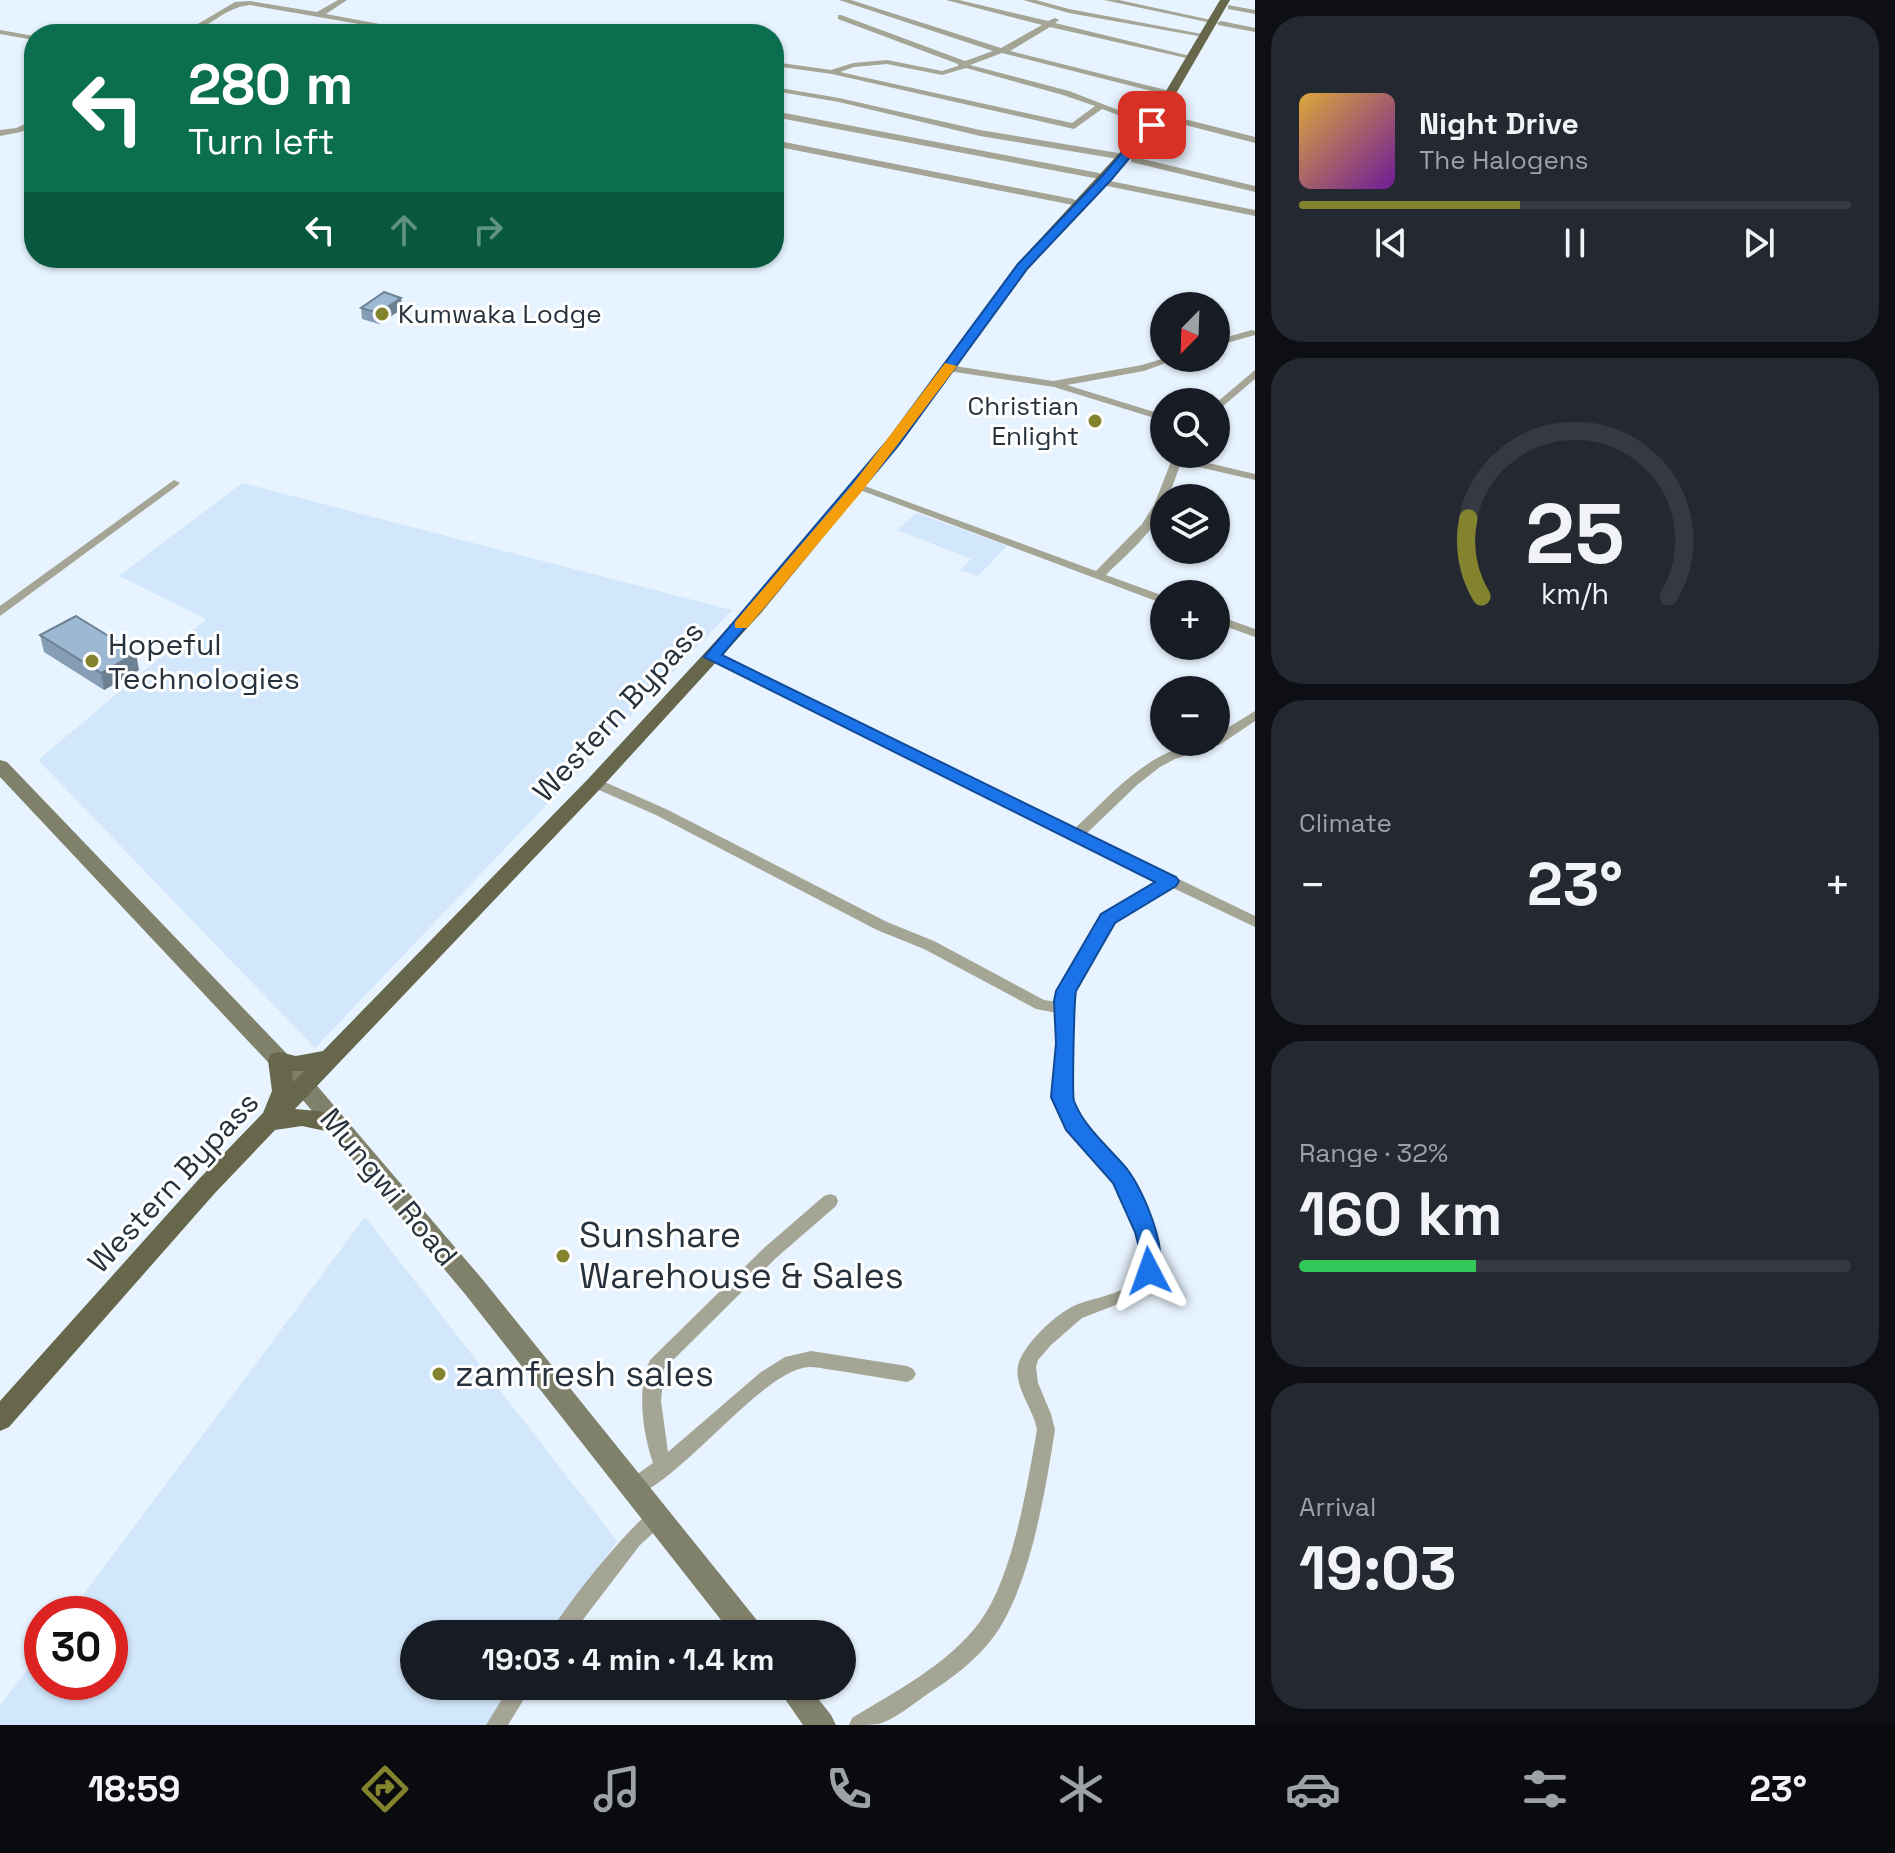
<!DOCTYPE html>
<html lang="en">
<head>
<meta charset="utf-8">
<style>
  body { margin:0; font-family:"Space Grotesk",sans-serif; background:#242831; color:#f1f3f6; height:100vh; display:flex; flex-direction:column; font-size:30px; white-space:nowrap }
  * { box-sizing:border-box; margin:0 }
  p { font-size:26px; color:#9ea1a6 }
  .icon { flex:none; width:44px; height:44px; fill:none; stroke:currentColor; stroke-width:2; stroke-linecap:round; stroke-linejoin:round }
  .map { position:relative; flex:1; overflow:hidden }
  .panel { display:flex; flex-direction:column; gap:16px; padding:16px; background:#0d0f14; width:640px }
  .panel>* { flex:none }
  .guide { position:absolute; left:24px; top:24px; width:760px; height:244px; border-radius:32px; box-shadow:0 2px 6px #0004; background:#0b6e4f; color:#fff; overflow:hidden }
  .needle { width:52px; rotate:203deg }
  .controls { position:absolute; left:1150px; top:292px; display:grid; gap:16px }
  .controls a { display:grid; place-items:center; width:80px; height:80px; border-radius:50%; background:#171b24; box-shadow:0 2px 6px #0004; font-size:40px }
  .speed { position:absolute; left:24px; top:1596px; display:flex; gap:16px; font-size:40px; font-weight:700; text-align:center }
  .speed>* { display:grid; place-content:center; width:104px; height:104px; border-radius:50%; background:#171b24; box-shadow:0 2px 6px #0004; line-height:1 }
  .speed .limit { border:12px solid #d22; background:#fff; color:#111 }
  .pin { position:absolute; display:grid; place-items:center; width:68px; height:68px; color:#fff; margin:-34px; border-radius:16px; box-shadow:0 4px 12px #0006 }
  .me { position:absolute; width:88px; margin:-44px; rotate:356deg; stroke-linejoin:round; filter:drop-shadow(0 0 6px #0008) }
  .turn { display:flex; align-items:center; gap:28px; height:168px; padding:0 32px; font-size:36px }
  .turn .icon { width:104px; height:104px; stroke-width:2.5 }
  .turn b { display:block; font-size:56px; line-height:68px }
  .lanes { display:flex; align-items:center; height:76px; padding:0 32px; background:#0003; justify-content:center; gap:40px; direction:ltr }
  .lanes .off { opacity:.35 }
  .big { font-size:60px; font-weight:700; line-height:1.1 }
  .panel .card { flex:1; display:flex; flex-direction:column; justify-content:center; gap:12px; min-width:0; padding:0 28px; border-radius:32px; background:#242831 }
  .panel .dial { align-items:center; gap:0 }
  .dial svg { height:208px; overflow:visible; fill:none; stroke:#363941; stroke-width:7; stroke-linecap:round; text-anchor:middle }
  .dial text { fill:#f1f3f6; stroke:none }
  .song { display:flex; align-items:center; gap:24px }
  .cover { width:96px; height:96px; border-radius:12px; background:linear-gradient(135deg,hsl(40 70% 55%),hsl(280 70% 35%)) }
  .played { height:8px; border-radius:4px; background:linear-gradient(90deg,#84832d 40%,#363941 40%) }
  .keys { display:flex; justify-content:space-around; direction:ltr }
  .heat { display:flex; justify-content:space-between; align-items:center; font-size:44px; direction:ltr }
  .charge { height:12px; border-radius:6px; background:linear-gradient(90deg,#34c759 32%,#363941 0) }
  .trip { position:absolute; left:400px; top:1620px; width:456px; height:80px; border-radius:40px; background:#171b24; box-shadow:0 2px 6px #0004; font-weight:700; line-height:80px; text-align:center }
  .dock { display:flex; height:128px; justify-content:space-around; align-items:center; background:#090b0e; color:#9ea1a6 }
  .dock .icon { width:56px; height:56px }
  .dock .current { color:#84832d }
  .dock b { font-size:36px; color:#f1f3f6 }
  main { display:flex; flex:1; min-height:0 }
  .map>svg:first-child { display:block }
  .built { fill:#d2e7fb }
  .lines { fill:none; stroke-linecap:round; stroke-linejoin:round }
  .street { fill:#a5a596; fill-rule:evenodd }
  .secondary { fill:#80816a; fill-rule:evenodd }
  .primary { fill:#66674b; fill-rule:evenodd }
  .wall { fill:#869eb5 }
  .shaded-wall { fill:#6d8193 }
  .building { fill:#9cb8d2; stroke:#6d8193; stroke-width:2 }
  .route { fill:#1a73e8; stroke:#114b97; stroke-width:2 }
  .slow { fill:#f59e0b }
  .poi-dot { fill:#84832d; stroke:#fff; stroke-width:3 }
  .labels { text-anchor:middle; dominant-baseline:central; stroke-width:6; stroke-linejoin:round; paint-order:stroke }
  .far-poi-label { font-size:26px; fill:#27323d; stroke:#fff; text-anchor:start }
  .poi-label { font-size:30px; fill:#27323d; stroke:#fff; text-anchor:start }
  .street-label { font-size:30px; fill:#27323d; stroke:#fff }
  .near-poi-label { font-size:36px; fill:#27323d; stroke:#fff; text-anchor:start }
</style>
</head>
<body>
<main>
<div class="map">
<svg width="1255" height="1725" viewBox="0 0 1255 1725">
  <rect width="100%" height="100%" fill="#e7f3fe"/>
  <path class="built" d="M242 483 732 610 315 1048 38 760 206 619 119 576Z
    M917 513 1007 546 978 576 960 570 971 559 897 530Z
    M365 1217 617 1541 553 1634H414V1686H517L490 1725H0V1706L42 1650V1682H110V1614H69Z"/>
  <g class="lines">
    <path class="street" d="M338 0H347L326 14 433 34H416L250 5C222 7 205 34 181 34L235 2 250 1 317 12Z
      M839 0H851L1001 48 1042 25 946 0H959L1048 21 1055 18 1059 20 1055 23 1190 56 1186 58 1050 27 1010 51 1166 90V94H1163L1002 53 970 65 1069 91 1149 122 1142 124 1102 109 1074 129 832 74 774 66V62L831 70 853 63 887 60 942 71 958 66V64L838 19V15H841L965 61 993 51ZM887 64 942 75 966 68 1063 95 1095 106 1072 123 840 72 854 67Z
      M1023 0H1036L1069 9 1202 34 1198 36 1069 13Z
      M1104 0H1119L1211 20 1207 22Z
      M1228 5 1255 10V14L1228 9Z
      M1221 21 1255 28V32L1218 25 1217 23Z
      M0 30 34 36V40L0 34Z
      M774 87 839 98 980 130 1118 153 1122 156 1118 159 980 136 839 102 774 91Z
      M774 111 1099 173 1103 176 1099 179 774 117Z
      M1165 114 1255 137V143L1162 119V115Z
      M34 120V126L21 132 0 136V130L16 128Z
      M774 140 1073 199 1078 202 1073 205 774 146Z
      M1134 157 1255 186V192L1131 162V158Z
      M1110 181 1255 210V216L1107 186V182Z
      M1252 330 1255 331V335L1216 346V340Z
      M1165 358H1180L1144 371 1067 385 1164 415V421L1054 387 948 371 943 368 948 365 1053 381 1142 365Z
      M1255 370V379L1216 412V403Z
      M1174 454H1184L1183 457 1255 474V480L1181 463 1168 498H1164C1164 525 1124 556 1106 575L1164 596V604L852 487 858 484 862 485 1096 571 1142 524 1154 505Z
      M174 480 180 483 178 485 0 616V606Z
      M1216 615 1255 629V637L1216 623Z
      M712 653 1075 828C1117 790 1154 742 1216 742V735L1255 711V721L1221 744 1175 759 1160 767 1137 785 1086 834 1255 916V927L1171 887 1113 922 1073 991 1074 1039 1070 1081 1072 1100 1082 1123 1116 1158 1135 1188 1158 1241 1159 1268 1152 1286 1144 1294 1082 1318 1051 1345 1038 1360 1036 1367 1038 1383 1051 1414 1055 1430C1045 1492 1031 1583 995 1635 977 1660 951 1679 926 1695 912 1705 895 1719 879 1724 871 1725 858 1725 849 1725L852 1718C896 1691 947 1665 979 1623 1013 1578 1027 1486 1037 1430 1034 1409 1014 1388 1018 1366 1022 1346 1053 1317 1070 1308 1090 1296 1136 1296 1142 1268 1149 1236 1124 1192 1104 1168 1088 1148 1069 1135 1059 1110 1050 1085 1059 1042 1057 1013L1036 1009 924 949 877 930 656 815 590 786 588 783 590 780H600L666 809 887 922 934 941 1044 1000 1057 1002 1059 991 1103 914 1159 881 708 660 706 657 708 654Z
      M830 1194 836 1196 838 1201 836 1206 776 1258 664 1369 661 1401 668 1452 761 1372 785 1357 811 1351 907 1366 913 1369 916 1374 913 1379 907 1382C885 1378 862 1375 840 1371 830 1370 819 1367 810 1367 764 1368 686 1477 633 1497L626 1494 624 1488 626 1482 653 1463C643 1433 636 1390 650 1360L764 1248 824 1196Z
      M657 1508 664 1511 666 1517 664 1523 640 1545 572 1634H550C560 1612 636 1516 657 1508Z
      M510 1686H532L508 1725H486Z"/>
    <path class="secondary" d="M0 760 7 762 313 1081 483 1280 760 1624 764 1634H732L465 1294 297 1093 0 777Z
      M776 1686H808L831 1715 836 1725H803Z"/>
    <path class="primary" d="M1220 0H1230L1156 128 1028 269 898 446 761 613 602 787 295 1109 318 1111 343 1118 346 1124 343 1130 335 1133 302 1126 275 1130 215 1193 9 1427 0 1431V1401L199 1179 263 1113 272 1091 268 1060 271 1054 279 1052 296 1056 323 1051 588 779 749 605 888 440 1018 263 1147 123ZM292 1071H304L293 1082Z"/>
  </g>
  <path class="wall" d="M401 298 402 309 379 324 362 319 361 308Z
    M40 635 139 670 104 690 44 652Z"/>
  <path class="shaded-wall" d="M401 298 402 309 379 324 378 313Z
    M136 653 139 670 104 690 101 673Z"/>
  <path class="building" d="M384 292 401 298 378 313 361 308Z
    M76 616 136 653 101 673 40 635Z"/>
  <path class="route" d="M1148 122 1157 125 1111 180 1027 269 898 446 722 655 1176 877 1179 881 1176 886 1115 923 1076 991C1074 1001 1072 1096 1074 1101 1085 1129 1109 1147 1127 1169 1144 1191 1170 1252 1157 1278L1149 1281 1141 1278 1138 1271 1140 1251 1135 1232 1113 1183 1066 1130 1051 1097 1056 1043 1054 1001 1056 991 1101 914 1155 882 704 657 888 440 1018 264 1103 175Z"/>
  <path class="slow" d="M945 363 957 366 863 490 747 628H735V622L853 484Z"/>
  <g class="poi-dot">
    <circle cx="382" cy="314" r="8"/>
    <circle cx="1095" cy="421" r="8"/>
    <circle cx="92" cy="661" r="8"/>
    <circle cx="563" cy="1256" r="8"/>
    <circle cx="439" cy="1374" r="8"/>
  </g>
  <g class="labels">
    <g class="far-poi-label">
      <text x="398" y="314">Kumwaka Lodge</text>
      <text x="1079" y="406" text-anchor="end">Christian<tspan x="1079" dy="30">Enlight</tspan></text>
    </g>
    <g class="poi-label">
      <text x="108" y="644">Hopeful<tspan x="108" dy="34">Technologies</tspan></text>
    </g>
    <g class="street-label">
      <text transform="translate(618 711) rotate(-47)">Western Bypass</text>
      <text transform="translate(173 1182) rotate(-47)">Western Bypass</text>
      <text transform="translate(389 1187) rotate(50)">Mungwi Road</text>
    </g>
    <g class="near-poi-label">
      <text x="579" y="1235">Sunshare<tspan x="579" dy="41">Warehouse &amp; Sales</tspan></text>
      <text x="455" y="1374">zamfresh sales</text>
    </g>
  </g>
</svg>
<div class="controls">
<a><svg class="needle" viewBox="-14 -14 28 28"><path d="M0-13l5 13h-10z" fill="#e53935"/><path d="M0 13l5-13h-10z" fill="#9ea1a6"/></svg></a>
<a><svg class="icon" aria-label="search" viewBox="0 0 24 24"><circle cx="10" cy="10" r="6"/><path d="M15 15l6 6"/></svg></a>
<a><svg class="icon" aria-label="layers" viewBox="0 0 24 24"><path d="M12 4l9 5-9 5-9-5zM3 14l9 5 9-5"/></svg></a>
<a>+</a>
<a>−</a>
</div>
<div class="speed"><div class="limit">30</div></div>
<div class="pin" style="left:1152px;top:125px;background:#d93025"><svg class="icon" aria-label="arrive" viewBox="0 0 24 24"><path d="M6 21V4h12l-3 4 3 4H6"/></svg></div>
<svg class="me" style="left:1149px;top:1271px" viewBox="-20 -20 40 40"><path d="M0-17L14 15 0 8-14 15z" fill="#1a73e8" stroke="#fff" stroke-width="4"/></svg>
<div class="trip">19:03 · 4 min · 1.4 km</div>
<div class="guide">
<div class="turn"><svg class="icon" aria-label="left" viewBox="0 0 24 24"><path d="M17 20v-9H6M10 6l-5 5 5 5"/></svg><div><b>280 m</b>Turn left</div></div>
<div class="lanes"><svg class="icon" aria-label="left" viewBox="0 0 24 24"><path d="M17 20v-9H6M10 6l-5 5 5 5"/></svg><svg class="icon off" aria-label="ahead" viewBox="0 0 24 24"><path d="M12 20V5M6 11l6-6 6 6"/></svg><svg class="icon off" aria-label="right" viewBox="0 0 24 24"><path d="M7 20v-9h11M14 6l5 5-5 5"/></svg></div>
</div>
</div>
<section class="panel">
<div class="card">
<div class="song"><i class="cover"></i><div><b>Night Drive</b><p>The Halogens</p></div></div>
<div class="played"></div>
<div class="keys"><svg class="icon" aria-label="previous" viewBox="0 0 24 24"><path d="M18 5L8 12l10 7zM5 5v14"/></svg><svg class="icon" aria-label="pause" viewBox="0 0 24 24"><path d="M8 5v14M16 5v14"/></svg><svg class="icon" aria-label="next" viewBox="0 0 24 24"><path d="M6 5l10 7-10 7zM19 5v14"/></svg></div>
</div>
<div class="card dial"><svg viewBox="0 0 100 80">
<path d="M14 69A42 42 0 1 1 86 69"/>
<path d="M14 69A42 42 0 0 1 9 39" stroke="#84832d"/>
<text x="50" y="56" font-size="32" font-weight="700">25</text>
<text x="50" y="72" font-size="11">km/h</text>
</svg></div>
<div class="card"><p>Climate</p>
<div class="heat"><a>−</a><b class="big">23°</b><a>+</a></div>
</div>
<div class="card"><p>Range · 32%</p><b class="big">160 km</b><div class="charge"></div></div>
<div class="card"><p>Arrival</p><b class="big">19:03</b></div>
</section>
</main>
<nav class="dock">
<b>18:59</b>
<svg class="icon current" aria-label="directions" viewBox="0 0 24 24"><path d="M12 3l9 9-9 9-9-9zM9 14v-3h6M13 9l2 2-2 2"/></svg>
<svg class="icon" aria-label="music" viewBox="0 0 24 24"><path d="M9 18V5l10-2v13"/><circle cx="6" cy="18" r="3"/><circle cx="16" cy="16" r="3"/></svg>
<svg class="icon" aria-label="phone" viewBox="0 0 24 24"><path d="M5 4h4l2 5-3 2q2 4 5 5l2-3 5 2v4C11 20 4 13 5 4z"/></svg>
<svg class="icon" aria-label="climate" viewBox="0 0 24 24"><path d="M12 3v18M4 7l16 10M4 17L20 7"/></svg>
<svg class="icon" aria-label="car" viewBox="0 0 24 24"><path d="M5 17H2v-5l4-1 3-4h7l3 4 3 1v5h-3M9 17h6M6 11h13"/><circle cx="7" cy="17" r="2"/><circle cx="17" cy="17" r="2"/></svg>
<svg class="icon" aria-label="filters" viewBox="0 0 24 24"><path d="M4 7h16M4 17h16"/><circle cx="9" cy="7" r="2"/><circle cx="15" cy="17" r="2"/></svg>
<b>23°</b>
</nav>
</body>
</html>
